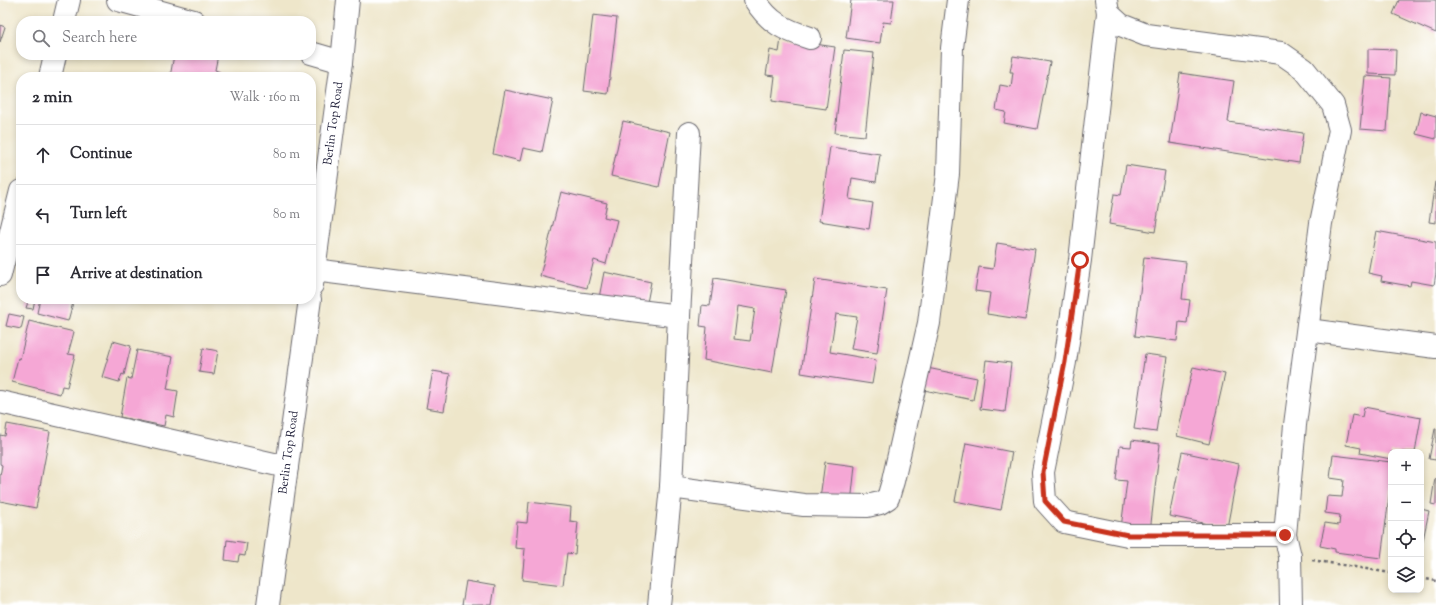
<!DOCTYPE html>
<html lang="en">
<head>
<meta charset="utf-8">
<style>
  :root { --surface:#fff; --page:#f7f7f7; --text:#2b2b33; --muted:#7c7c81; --line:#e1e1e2 }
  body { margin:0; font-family:"Sorts Mill Goudy",serif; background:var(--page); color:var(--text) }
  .controls { position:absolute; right:12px; bottom:12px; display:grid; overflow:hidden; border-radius:8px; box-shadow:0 2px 6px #0003 }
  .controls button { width:36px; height:36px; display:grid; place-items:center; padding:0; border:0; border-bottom:1px solid var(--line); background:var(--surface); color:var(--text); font:20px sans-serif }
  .stop { position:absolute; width:12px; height:12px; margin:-9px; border:3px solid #c8321e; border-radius:50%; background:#fff }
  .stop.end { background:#c8321e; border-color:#fff; box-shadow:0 1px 4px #0008 }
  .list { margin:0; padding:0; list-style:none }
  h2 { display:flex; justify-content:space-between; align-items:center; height:52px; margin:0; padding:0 16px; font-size:17px }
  h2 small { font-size:13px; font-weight:400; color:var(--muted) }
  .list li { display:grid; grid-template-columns:26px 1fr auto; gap:12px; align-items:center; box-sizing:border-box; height:60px; padding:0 16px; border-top:1px solid var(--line) }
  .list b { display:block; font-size:15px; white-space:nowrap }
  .list em { font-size:13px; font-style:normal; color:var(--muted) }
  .icon { flex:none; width:22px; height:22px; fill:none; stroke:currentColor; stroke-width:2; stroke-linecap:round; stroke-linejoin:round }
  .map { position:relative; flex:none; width:1436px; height:605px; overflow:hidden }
  .search { position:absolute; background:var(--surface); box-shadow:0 2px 6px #0003; left:16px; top:16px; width:300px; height:44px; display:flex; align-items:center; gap:10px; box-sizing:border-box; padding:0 14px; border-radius:16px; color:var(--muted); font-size:15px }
  .panel { position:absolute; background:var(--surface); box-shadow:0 2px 6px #0003; left:16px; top:72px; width:300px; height:232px; border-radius:16px }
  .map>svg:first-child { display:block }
</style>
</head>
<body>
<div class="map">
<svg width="1436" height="605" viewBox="0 0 1436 605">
  <rect width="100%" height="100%" fill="#fff"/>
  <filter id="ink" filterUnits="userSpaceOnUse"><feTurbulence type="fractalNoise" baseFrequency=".025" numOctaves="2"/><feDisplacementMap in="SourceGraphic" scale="8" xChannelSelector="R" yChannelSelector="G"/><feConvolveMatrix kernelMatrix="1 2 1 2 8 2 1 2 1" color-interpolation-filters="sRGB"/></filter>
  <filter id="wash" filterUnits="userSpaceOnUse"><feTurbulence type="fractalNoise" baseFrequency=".012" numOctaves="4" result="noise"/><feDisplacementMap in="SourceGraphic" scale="16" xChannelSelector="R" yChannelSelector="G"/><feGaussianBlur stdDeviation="0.9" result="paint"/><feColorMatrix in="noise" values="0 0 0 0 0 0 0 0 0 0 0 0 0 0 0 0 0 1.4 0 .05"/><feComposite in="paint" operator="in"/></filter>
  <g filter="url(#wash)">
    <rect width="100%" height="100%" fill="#eee6ca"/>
    <g id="blocks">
      <g fill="#f5a7d5" fill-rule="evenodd">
        <path d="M851,0H894L891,23L883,22L880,43L846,38Z"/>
        <path d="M1399,0H1436V33L1393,14Z"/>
        <path d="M593,15L617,18L608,94L584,91Z"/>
        <path d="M0,25L5,27L0,42Z"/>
        <path d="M781,39L835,47L826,109L772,101L775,76L766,75L770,50L779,52Z"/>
        <path d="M1368,49L1396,50L1395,75L1368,74Z"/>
        <path d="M844,50L874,53L865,136L835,133Z"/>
        <path d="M174,55H218L215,70L220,72L219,77H170Z"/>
        <path d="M1013,56L1050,62L1037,129L1004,123L1006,112L996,110L1000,85L1011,87L1013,72H1010Z"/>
        <path d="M1180,73L1234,81L1228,122L1303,133L1299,163L1170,143Z"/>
        <path d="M1365,76L1391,78L1387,131L1360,129Z"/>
        <path d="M505,90L553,100L542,152L523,148L520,161L493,154Z"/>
        <path d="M1421,112L1436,116V139L1416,134Z"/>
        <path d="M623,121L670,132L659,187L611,176Z"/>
        <path d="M830,147L880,154L876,182L852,178L849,199L873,203L869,229L819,221Z"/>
        <path d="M1126,165L1165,171L1155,232L1109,224L1114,194L1121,195Z"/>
        <path d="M1435,182H1436V223L1429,222Z"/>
        <path d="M561,192L607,203L604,217L617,220L606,264L594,260L587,288L540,276Z"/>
        <path d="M1376,231L1436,242V273L1434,285L1411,281L1410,286L1381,281L1382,276L1368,273Z"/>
        <path d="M997,243L1035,249L1025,320L987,314L990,293L975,291L979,267L993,269Z"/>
        <path d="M1144,257L1186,262L1182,299L1190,300L1187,323L1179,322L1177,341L1135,336Z"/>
        <path d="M604,272L651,282L646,308L599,298Z"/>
        <path d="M714,278L786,290L772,373L704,360L707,327L700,326L702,305L710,306ZM738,306L755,309L750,341L734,339Z"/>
        <path d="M815,279L887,290L877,353L851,349L857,317L836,314L830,352L876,360L872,384L801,373Z"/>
        <path d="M29,299H35L33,309L26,308Z"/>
        <path d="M40,299H74L68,321L37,313Z"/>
        <path d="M9,314L24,317L21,329L6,326Z"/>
        <path d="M29,321L74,332L68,354L75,355L67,387L62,386L60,394L12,382L18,358L20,359Z"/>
        <path d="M113,341L131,346L124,375L122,374L119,382L102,377Z"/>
        <path d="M203,348L218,351L214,374L199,372Z"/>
        <path d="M137,350L173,357L167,389L178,391L174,417L166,415L164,426L120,417L127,378L131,379Z"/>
        <path d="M1145,354L1167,357L1156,432L1134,429Z"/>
        <path d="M986,360L1011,363L1005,412L980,409Z"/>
        <path d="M1193,367L1225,374L1209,444L1177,436Z"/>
        <path d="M927,368L977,378L973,400L924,390Z"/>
        <path d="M433,371L450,374L444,411L426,408Z"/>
        <path d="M1364,407L1421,418L1415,452H1391V459L1360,453L1361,448L1346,445L1352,415L1362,417Z"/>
        <path d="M7,424L50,432L36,508L0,501V476L2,465L0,464V435L5,436Z"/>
        <path d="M1435,429H1436V460L1429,459Z"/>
        <path d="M1132,440L1160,444L1150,532L1121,528L1127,481L1116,480L1120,446L1131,447Z"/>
        <path d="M966,443L1012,452L1001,510L955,501Z"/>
        <path d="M1182,452L1239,464L1227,528L1169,516Z"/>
        <path d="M1333,455L1391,462V483L1381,558L1335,552V549L1320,546L1325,523L1339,525L1340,515L1325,513L1327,496L1342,497L1344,480L1330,478Z"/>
        <path d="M825,462L855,466L851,503L820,498Z"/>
        <path d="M1435,478H1436V505L1431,504Z"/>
        <path d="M529,502L571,507L570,521L578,522L575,554L567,553L563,585L522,580L525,549L515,548L517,522L527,523Z"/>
        <path d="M1421,509L1429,511L1422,545H1421Z"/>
        <path d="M227,540L247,543L245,556L239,555L238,562L225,560Z"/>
        <path d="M466,581L495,586L492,605H462Z"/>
      </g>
    </g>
  </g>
  <g filter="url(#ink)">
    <use href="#blocks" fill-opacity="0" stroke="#69676d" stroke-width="1"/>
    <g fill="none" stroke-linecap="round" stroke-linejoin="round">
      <g stroke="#69676d" stroke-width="24">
        <g id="minor">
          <path d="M118,0L194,21"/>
          <path d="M755,0C769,23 785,30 810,38"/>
          <path d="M1106,0L1108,13L1121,25L1146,35L1281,53L1304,69L1333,105L1340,130L1321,223L1295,425L1285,535L1290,556L1291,605"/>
          <path d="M1108,13L1080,260L1065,362L1043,472L1045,501L1064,522L1128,535H1285"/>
          <path d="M64,21L69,0"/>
          <path d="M311,53L342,62"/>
          <path d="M50,77L55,55"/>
          <path d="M314,270L679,316L671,487L659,605"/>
          <path d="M0,275L21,191"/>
          <path id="s1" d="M312,285L342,62L348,0"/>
          <path d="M679,316L689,133"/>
          <path d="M1308,330L1436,347"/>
          <path d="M0,402L287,467"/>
          <path d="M671,487L804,505L867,506L880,503L888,498L893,481L929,323L948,174L952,48L958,0"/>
          <path id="s2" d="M268,605L310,299"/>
        </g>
      </g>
      <g stroke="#69676d" stroke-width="2.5" stroke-dasharray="3 3" stroke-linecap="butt">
        <path d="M1312,560L1391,573"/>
        <path d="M1421,578L1436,581"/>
      </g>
      <use href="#minor" stroke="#fff" stroke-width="22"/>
    </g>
  </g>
  <g fill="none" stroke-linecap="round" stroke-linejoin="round" filter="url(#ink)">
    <path stroke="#c8321e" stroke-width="5" d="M1080,260L1065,362L1043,472L1045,501L1064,522L1128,535H1285"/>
  </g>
  <g text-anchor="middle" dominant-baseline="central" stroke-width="3" stroke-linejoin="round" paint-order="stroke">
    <g font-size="12" fill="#22223b" stroke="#fff">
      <text stroke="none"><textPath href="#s1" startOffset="163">Berlin Top Road</textPath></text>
      <text stroke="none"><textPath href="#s2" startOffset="154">Berlin Top Road</textPath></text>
    </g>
  </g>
</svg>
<div class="controls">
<button>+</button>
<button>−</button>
<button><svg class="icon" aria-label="locate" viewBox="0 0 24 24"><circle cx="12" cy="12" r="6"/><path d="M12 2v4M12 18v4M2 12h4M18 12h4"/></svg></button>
<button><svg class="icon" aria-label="layers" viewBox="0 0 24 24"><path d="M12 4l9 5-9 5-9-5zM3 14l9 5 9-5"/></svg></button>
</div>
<div class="stop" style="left:1080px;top:260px"></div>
<div class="stop end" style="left:1285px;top:535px"></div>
<div class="search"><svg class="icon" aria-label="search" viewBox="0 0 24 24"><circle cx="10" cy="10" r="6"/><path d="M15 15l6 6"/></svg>Search here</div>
<section class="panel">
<h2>2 min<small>Walk · 160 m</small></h2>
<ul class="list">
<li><svg class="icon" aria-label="ahead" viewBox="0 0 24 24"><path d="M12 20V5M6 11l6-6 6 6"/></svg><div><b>Continue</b></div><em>80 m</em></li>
<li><svg class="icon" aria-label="left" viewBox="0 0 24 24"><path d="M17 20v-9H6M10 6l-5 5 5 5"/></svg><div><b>Turn left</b></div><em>80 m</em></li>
<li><svg class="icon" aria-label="arrive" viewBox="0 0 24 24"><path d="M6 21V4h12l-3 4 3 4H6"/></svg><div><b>Arrive at destination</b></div></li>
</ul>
</section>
</div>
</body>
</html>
